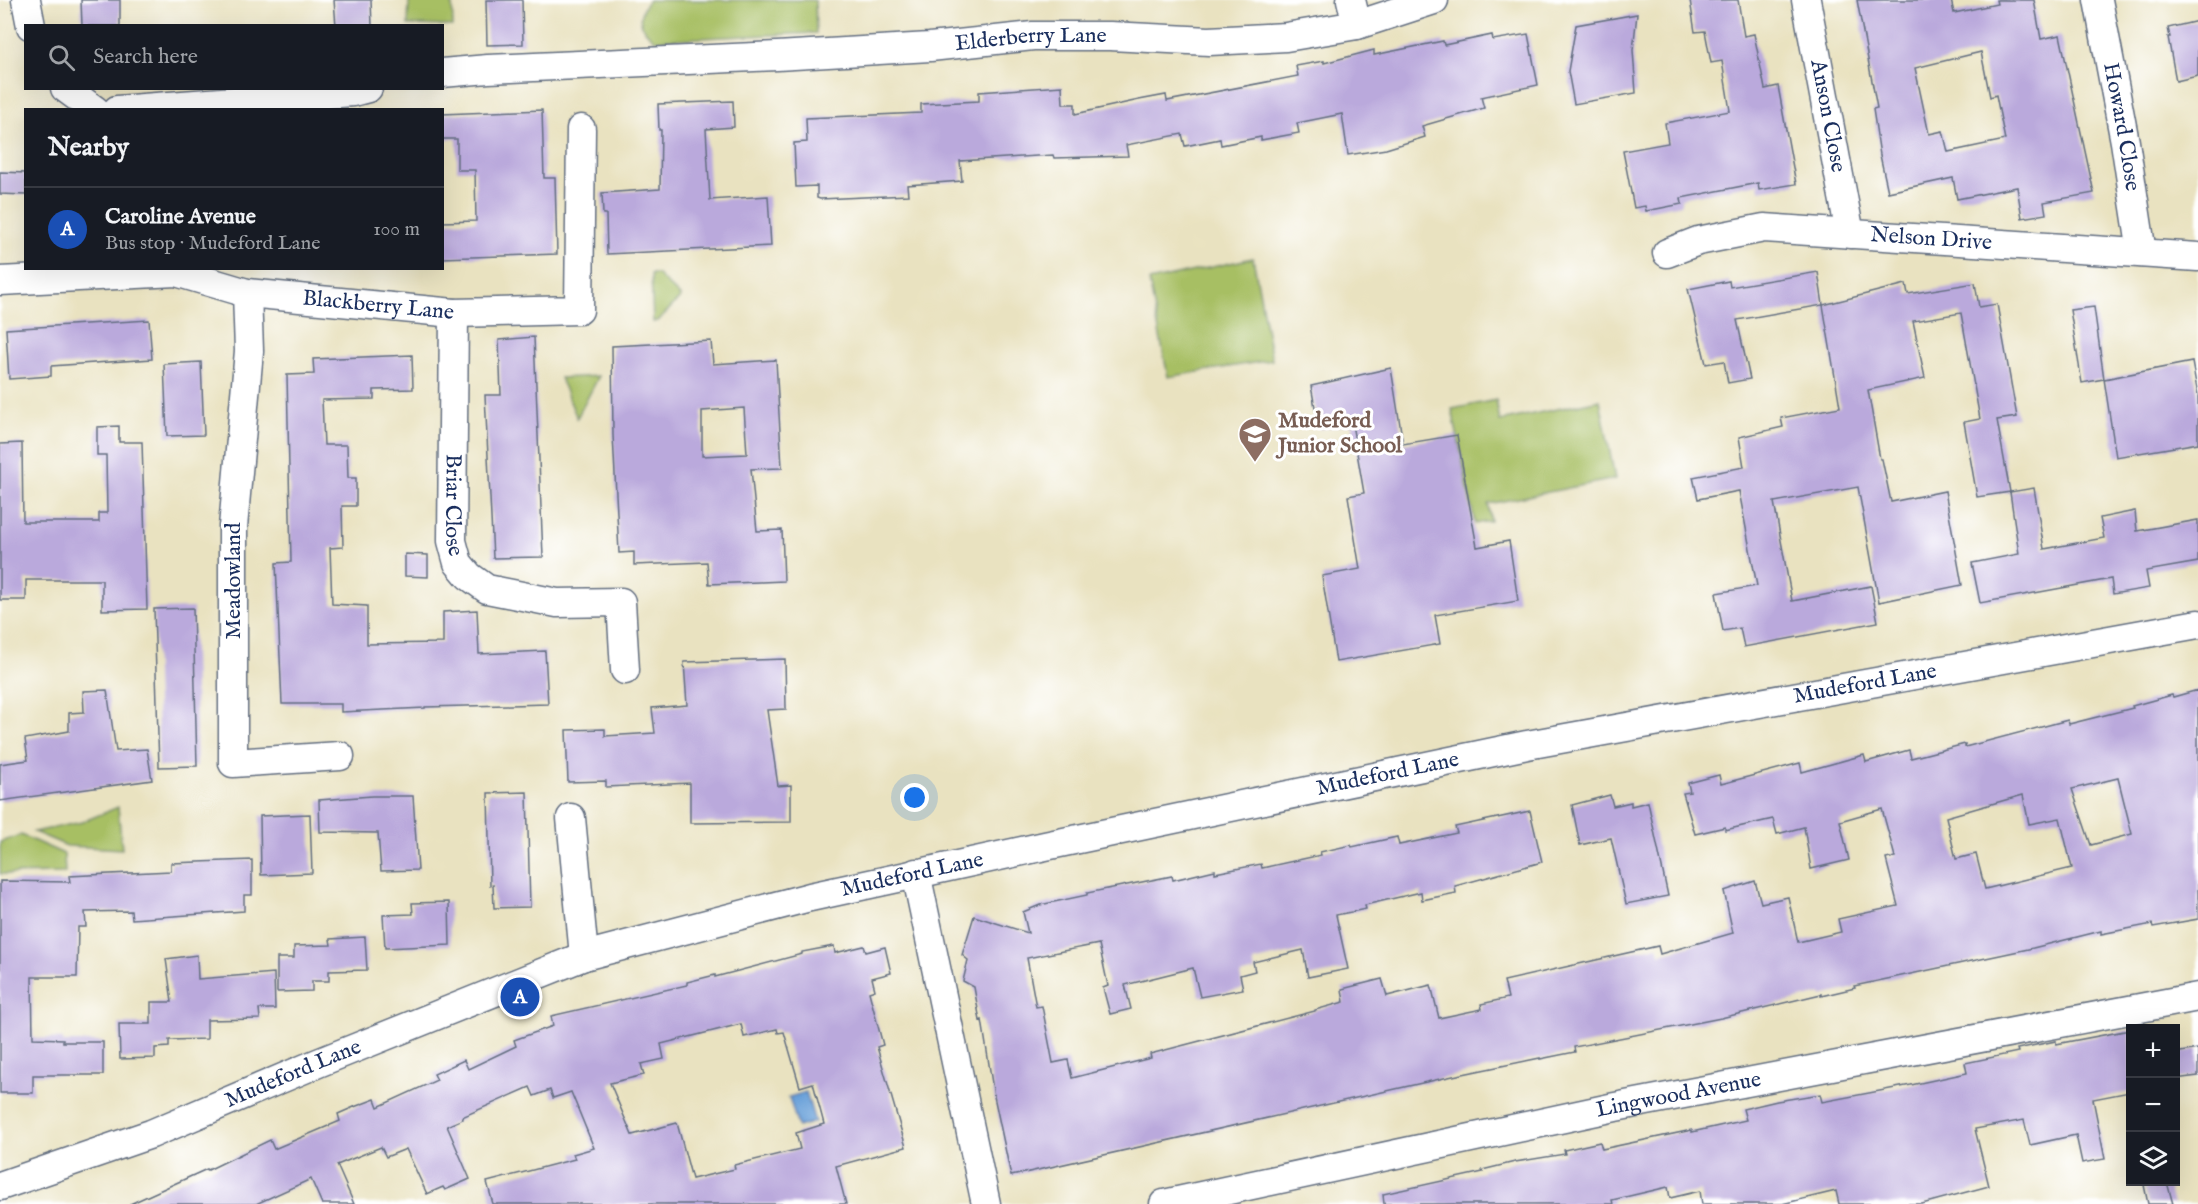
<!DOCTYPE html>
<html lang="en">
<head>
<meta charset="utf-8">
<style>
  :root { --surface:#171b24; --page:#242831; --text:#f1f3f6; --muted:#9ea1a6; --line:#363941; --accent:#d690ce }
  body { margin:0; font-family:"IM FELL English",serif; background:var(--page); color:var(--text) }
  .controls { position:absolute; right:18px; bottom:18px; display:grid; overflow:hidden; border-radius:0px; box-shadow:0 6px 24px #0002 }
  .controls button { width:54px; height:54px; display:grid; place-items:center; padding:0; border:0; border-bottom:2px solid var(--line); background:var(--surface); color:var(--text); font:30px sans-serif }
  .you { position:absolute; left:915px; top:798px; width:21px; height:21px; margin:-15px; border:4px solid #fff; border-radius:50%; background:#1a73e8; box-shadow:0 0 0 9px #1a73e833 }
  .badge { display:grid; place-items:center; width:39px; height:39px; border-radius:50%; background:var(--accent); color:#fff; font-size:20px; font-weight:700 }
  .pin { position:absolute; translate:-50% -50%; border:3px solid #fff; box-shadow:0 2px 6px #0006 }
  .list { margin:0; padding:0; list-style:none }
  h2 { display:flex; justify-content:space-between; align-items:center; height:78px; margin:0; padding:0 24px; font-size:26px }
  h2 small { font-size:20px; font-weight:400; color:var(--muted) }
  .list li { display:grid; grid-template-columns:39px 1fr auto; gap:18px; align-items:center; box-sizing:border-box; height:84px; padding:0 24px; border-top:2px solid var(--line) }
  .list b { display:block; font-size:22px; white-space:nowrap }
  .list p { margin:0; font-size:20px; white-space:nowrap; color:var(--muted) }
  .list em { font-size:20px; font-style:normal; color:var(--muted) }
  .icon { flex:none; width:33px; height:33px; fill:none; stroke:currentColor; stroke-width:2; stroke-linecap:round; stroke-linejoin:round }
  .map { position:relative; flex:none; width:2198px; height:1204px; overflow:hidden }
  .search { position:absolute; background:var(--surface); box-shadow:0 6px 24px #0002; left:24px; top:24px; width:420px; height:66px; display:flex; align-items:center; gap:15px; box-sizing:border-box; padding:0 21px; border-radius:0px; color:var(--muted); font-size:22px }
  .panel { position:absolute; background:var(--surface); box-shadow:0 6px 24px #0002; left:24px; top:108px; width:420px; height:162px; border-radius:0px }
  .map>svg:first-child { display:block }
</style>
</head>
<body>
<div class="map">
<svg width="2198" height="1204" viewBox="0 0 2198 1204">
  <rect width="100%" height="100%" fill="#fff"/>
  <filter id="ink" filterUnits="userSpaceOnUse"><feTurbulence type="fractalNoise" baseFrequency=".0167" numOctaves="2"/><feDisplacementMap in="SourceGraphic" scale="12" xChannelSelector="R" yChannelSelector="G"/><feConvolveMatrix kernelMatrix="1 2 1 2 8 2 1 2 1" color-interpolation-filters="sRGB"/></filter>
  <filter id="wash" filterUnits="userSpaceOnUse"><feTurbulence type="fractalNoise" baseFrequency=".008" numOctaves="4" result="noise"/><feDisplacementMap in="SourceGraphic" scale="24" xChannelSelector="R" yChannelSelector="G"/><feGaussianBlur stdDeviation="1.35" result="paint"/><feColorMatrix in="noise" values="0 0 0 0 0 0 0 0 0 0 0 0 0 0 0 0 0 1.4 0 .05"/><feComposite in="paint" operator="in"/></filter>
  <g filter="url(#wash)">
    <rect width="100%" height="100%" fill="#e9e2c0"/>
    <g fill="#a7bf64" stroke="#617761" stroke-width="1.5">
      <path d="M409,0H452L453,26L408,25Z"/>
      <path d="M649,0H815L816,33L655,40C639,28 635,16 649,0Z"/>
      <path d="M1253,258L1272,360L1168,377L1149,281Z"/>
      <path d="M651,274H657L681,297L658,321L653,322Z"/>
      <path d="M599,376L577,418L560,378Z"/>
      <path d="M1496,400L1500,421L1600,400L1615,479L1488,504L1491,521L1475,524L1452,409Z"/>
      <path d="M118,807L122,849L67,846L34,832L82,822Z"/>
      <path d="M21,835L64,854L65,873L0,874V842Z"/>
    </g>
    <path fill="#6ba1d9" stroke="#43689c" stroke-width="1.5" d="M806,1092L815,1122L798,1127L789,1097Z"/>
    <g id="blocks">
      <g fill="#baa9dc" fill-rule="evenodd">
        <path d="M81,0H120V26H82Z"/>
        <path d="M334,0H371L372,26H336Z"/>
        <path d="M486,0H522L523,44L487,45Z"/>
        <path d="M1690,0H1738L1744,36L1754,34L1765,89L1778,86L1796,184L1759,190L1758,183L1681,198L1682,204L1646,211L1645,206L1634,208L1623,151L1668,143L1665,123L1730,111L1722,61L1711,63L1705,31L1695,32Z"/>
        <path d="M1857,0H1951L1954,13L1997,4L1996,0H2034L2041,39L2060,35L2094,193L2044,202L2046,214L2022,218L2017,187L1957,199L1953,178L1888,192L1880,155L1873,109L1877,108ZM1981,52L1990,97L1996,95L2005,140L1948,152L1943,131L1929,134L1915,68Z"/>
        <path d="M1637,14L1633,50L1636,93L1574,104L1568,71L1576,25Z"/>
        <path d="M2198,21V76L2176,81L2168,37H2170L2168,28Z"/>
        <path d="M1528,34L1538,85L1481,97L1484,108L1422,126L1425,137L1386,149L1348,155L1342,114L1297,123L1299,133L1261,140V137L1221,145L1220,139L1185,146L1182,134L1126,145L1128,156L1054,158L1053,155L960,161L962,181L907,185L908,195L820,199L817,198V186L796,187L794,143L807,142L806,118L921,113V104L979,101V92L1062,86L1063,104H1075V114L1139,100L1166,95L1167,101L1298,76L1296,66L1324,61V63L1374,50V55L1443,41L1444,45L1492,35L1493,40Z"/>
        <path d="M733,101L734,127L706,129L710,200L768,196L771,246L607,254L606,214H603L602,193L660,189L661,130H659L658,104Z"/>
        <path d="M542,110L544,178H555L557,254L442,258V222L476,221L475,170H457V139H442V114Z"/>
        <path d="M0,172L26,173V195L0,194Z"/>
        <path d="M1818,272L1823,305L1737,320L1750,379L1728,383L1724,361L1706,364L1688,289L1729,281L1730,287Z"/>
        <path d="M1975,283L1979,307L1997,304L2017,417L1997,420L2010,492L1977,497L1964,422L1980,419L1961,313L1913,321L1925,378L1868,390L1880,459H1882L1891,502L1945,491L1962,585L1879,602L1858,487L1774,502L1792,601L1871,586L1878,622L1744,647L1740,628L1723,631L1716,593L1757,586L1739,491L1698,499L1693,477L1744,467L1739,437L1783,427L1781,418L1840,407L1823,305L1906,284L1908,294Z"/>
        <path d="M2094,307L2104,379L2192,362L2198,395V443L2116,457L2104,379L2082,383L2070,310Z"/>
        <path d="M149,320L152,359L51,366V376L9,379L6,329Z"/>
        <path d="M534,337L543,557L493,558L485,395H501L499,340Z"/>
        <path d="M711,341L713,364L776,360L782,468L751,469L757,531L782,530L784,581L709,584L707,562L634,565V552L619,553L613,435L612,346ZM744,408L747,454L702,456V411Z"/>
        <path d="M412,355L413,389L374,390V399L322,400L324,445H347L348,478H356V506H342L343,547L330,548L332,604L367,606V644L443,643V612L477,610L479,654L545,651L548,704L425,707V708L341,712V704H282L276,563L291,562L287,375L314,374L313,359Z"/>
        <path d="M201,362L204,435L167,436L164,364Z"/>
        <path d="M1391,368L1403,444L1457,435L1477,547L1509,541L1518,601L1435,615L1440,644L1336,662L1322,576L1360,569L1348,496L1364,493L1352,424L1319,429L1311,386Z"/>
        <path d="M119,426V442H142L147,609L102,610V580H26V600H0V444L22,443L23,522H99V513H107L106,455H97V427Z"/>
        <path d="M2034,488L2044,549L2104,538L2100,518L2135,511L2137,531L2198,520V562L2146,571L2149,588L2113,594L2111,579L1980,603L1972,563L2019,554L2010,492Z"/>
        <path d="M405,554L428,555V577L405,576Z"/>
        <path d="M193,608L197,766L159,767L154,609Z"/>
        <path d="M785,659L786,709L767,710L778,786L791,785V822L690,823V783L606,787V781L568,782L566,730L605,729V736L655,733L652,708L687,705L684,662Z"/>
        <path d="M107,690L116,751L147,749L152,780L0,801V764L28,760L25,739L69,731V713L84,712L83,691Z"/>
        <path d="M2198,690V919L2153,927L2152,924L2101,934V931L2033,948L1854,986L1855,988L1821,996V994L1721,1018L1574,1047L1575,1052L1540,1059V1058L1453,1076L1011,1176L994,1096L982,1020L980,1021L974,987L963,981L968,960L962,955L974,916L1028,933L1023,912L1040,905L1087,895V893L1172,876L1173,880L1215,870V873L1261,864L1262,868L1321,855L1320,852L1351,845L1352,847L1397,837L1399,845L1457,833L1455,827L1530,811L1542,862L1455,886L1456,893L1422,900L1421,892L1365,905L1366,909L1336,915L1348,969L1308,977L1303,950L1253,962L1255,971L1240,975L1243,989L1200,997L1193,968L1125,985L1131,1009L1110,1014L1103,988L1108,986L1099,944L1027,958L1036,1007L1042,1006L1053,1063L1068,1060L1072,1078L1151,1058L1150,1054L1315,1011V1010L1344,1002L1342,989L1382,979L1387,996L1431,985L1439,1018L1482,1009L1481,1004L1508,998L1504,981L1658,946L1660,954L1733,933L1724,891L1755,881L1761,903L1788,897L1798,942L1841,932L1838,919L1898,906L1886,859L1895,857L1882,809L1840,821L1849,860L1811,869L1804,827L1777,834L1773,819L1725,830V827L1695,834L1683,793L1690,792L1688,783L1719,775L1721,784L1800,763L1802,772L1864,755L1866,762L1909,750L1911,758L1965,744V747L2068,720L2069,724L2133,708L2132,706L2172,695L2173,697ZM2118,778L2132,834L2091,845L2072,789ZM2023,795L2029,824L2060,818L2072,868L1985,889L1976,854L1956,859L1946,817Z"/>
        <path d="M527,792L530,907L494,908L493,885L490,886L488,793Z"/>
        <path d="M1610,795L1613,806L1631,802V806L1648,802L1668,896L1626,904L1611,838L1580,845L1572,805Z"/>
        <path d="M372,796H413L418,870L381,871L378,833L320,832L319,800Z"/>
        <path d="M310,814L312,873L261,875L260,816Z"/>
        <path d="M252,860V895H244V911L132,919L131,911L85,912L86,927H78L77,977H32L33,1038L63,1039V1042H103V1075H33V1093H0V881L70,882L69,876L171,871V863Z"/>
        <path d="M449,902L450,945L385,948L383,915L413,914L412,903Z"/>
        <path d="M365,937L367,970L329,971V981H312V991L277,992V958H294V946L331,945L330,939Z"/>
        <path d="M834,946L835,953L864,946L866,952L885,947L891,973L872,978L875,990L869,992L883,1045L877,1047L906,1147L836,1166L846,1204H493L487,1182L575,1159L573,1154L594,1148L571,1092L553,1098L550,1090L534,1096L530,1087L462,1117L463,1119L447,1126L470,1179L445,1190L443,1187L427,1194L406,1149L386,1157L381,1147L337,1165L354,1204H322L311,1179L256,1204H130L207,1169L208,1170L270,1140L274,1149L340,1121L338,1114L354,1107L375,1099L378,1107L437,1080L434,1074L464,1060L468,1069L516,1046L514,1040L553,1026L551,1016L687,985V982L715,975V977L802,954V952ZM741,1024L744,1037L777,1029L778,1033L784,1032L800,1087L813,1083L824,1124L796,1133L800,1149L734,1165L735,1169L692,1179L677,1123L632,1135L610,1083L644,1075L641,1064L664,1059L661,1044Z"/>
        <path d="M197,955L198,979L274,973L275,1009H259L260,1019L207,1020V1039L169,1040V1047L155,1048V1058L120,1059L119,1024H151V1002H172L166,959Z"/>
        <path d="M2130,1030V1092L2093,1099L2105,1159L2082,1163L2076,1135L2030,1145L2024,1120L1975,1129L1989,1186L1922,1204H1839L1836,1191L1782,1204H1702L1700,1191L1670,1198L1668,1187L1612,1200L1613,1204H1384L1383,1194L1483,1172L1482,1170L1515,1162L1565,1154L1564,1150L1600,1142L1602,1149L1692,1130V1132L1746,1120L1743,1109L1777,1101L1820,1094L1822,1102L1911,1085L1967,1073L1965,1063L2018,1052L2017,1049L2056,1041V1044Z"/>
        <path d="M2198,1049V1076L2175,1079V1053Z"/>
        <path d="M2158,1182H2167L2173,1204H2148L2144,1185Z"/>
      </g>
    </g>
  </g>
  <g filter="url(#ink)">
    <use href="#blocks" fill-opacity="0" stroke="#636e80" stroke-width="1.5"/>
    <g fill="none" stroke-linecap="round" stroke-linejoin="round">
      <g stroke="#636e80" stroke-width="31">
        <g id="minor">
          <path d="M26,0L31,26"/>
          <path d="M1351,0L1357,25"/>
          <path id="s1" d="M1806,0L1850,234"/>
          <path id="s2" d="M2098,0L2125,142L2142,253"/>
          <path id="s3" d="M442,73L488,69L777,56L930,47L1033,36H1110L1209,41L1286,37L1357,25L1434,0"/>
          <path d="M65,88L95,110"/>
          <path d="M117,110L353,92L368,88"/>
          <path id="s4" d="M1667,253L1698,241L1764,228L2198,257"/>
          <path id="s5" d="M0,281L176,272L247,293L454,313L579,310L581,129"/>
          <path d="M247,293L249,351L233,527V763L340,756"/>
          <path id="s6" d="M454,313L452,541L458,563L469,576L487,589L557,603L621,602L625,670"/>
          <path d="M571,818L584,956"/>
          <path d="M916,873L986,1204"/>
          <path id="s7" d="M0,1186L151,1134L318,1063L584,956L810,897L1045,846L1527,745L2198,624"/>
          <path id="s8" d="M1164,1204L1615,1107L2198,997"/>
        </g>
      </g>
      <use href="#minor" stroke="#fff" stroke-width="28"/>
    </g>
  </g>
  <defs>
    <g id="school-pin" transform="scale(1.725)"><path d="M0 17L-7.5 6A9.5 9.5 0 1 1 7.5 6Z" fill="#8d6e63" stroke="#fff"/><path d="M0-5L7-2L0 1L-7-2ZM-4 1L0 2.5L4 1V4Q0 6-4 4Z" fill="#fff"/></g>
  </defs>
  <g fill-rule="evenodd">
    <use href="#school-pin" x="1255" y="434"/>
  </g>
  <g text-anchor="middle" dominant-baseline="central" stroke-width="6" stroke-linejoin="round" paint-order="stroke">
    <g font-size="22" fill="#1b2f5e" stroke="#fff">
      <text stroke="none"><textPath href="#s3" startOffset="590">Elderberry Lane</textPath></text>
      <text stroke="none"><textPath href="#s1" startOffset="118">Anson Close</textPath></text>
      <text stroke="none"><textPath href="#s2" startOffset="129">Howard Close</textPath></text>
      <text stroke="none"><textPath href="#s4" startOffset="268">Nelson Drive</textPath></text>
      <text stroke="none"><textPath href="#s5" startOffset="382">Blackberry Lane</textPath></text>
      <text stroke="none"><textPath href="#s6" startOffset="192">Briar Close</textPath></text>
      <text transform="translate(234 581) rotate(-90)">Meadowland</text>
      <text stroke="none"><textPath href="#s7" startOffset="1938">Mudeford Lane</textPath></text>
      <text stroke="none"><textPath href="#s7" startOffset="1452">Mudeford Lane</textPath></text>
      <text stroke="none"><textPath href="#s7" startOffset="966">Mudeford Lane</textPath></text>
      <text stroke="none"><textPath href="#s7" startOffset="314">Mudeford Lane</textPath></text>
      <text stroke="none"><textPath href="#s8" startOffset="526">Lingwood Avenue</textPath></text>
    </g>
    <g font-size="22" font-weight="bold" fill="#785e54" stroke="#fff" text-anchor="start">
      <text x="1278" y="421">Mudeford<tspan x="1278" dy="25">Junior School</tspan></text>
    </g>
  </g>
</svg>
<div class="controls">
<button>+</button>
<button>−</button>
<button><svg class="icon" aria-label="layers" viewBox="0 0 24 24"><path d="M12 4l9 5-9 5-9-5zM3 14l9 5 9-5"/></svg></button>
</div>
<div class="you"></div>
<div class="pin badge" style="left:520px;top:997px;background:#1a4fb4">A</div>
<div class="search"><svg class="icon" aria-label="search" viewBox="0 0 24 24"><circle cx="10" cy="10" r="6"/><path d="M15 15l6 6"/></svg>Search here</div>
<section class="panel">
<h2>Nearby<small></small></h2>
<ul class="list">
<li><span class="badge" style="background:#1a4fb4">A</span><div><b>Caroline Avenue</b><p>Bus stop · Mudeford Lane</p></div><em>100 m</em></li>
</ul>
</section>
</div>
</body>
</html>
